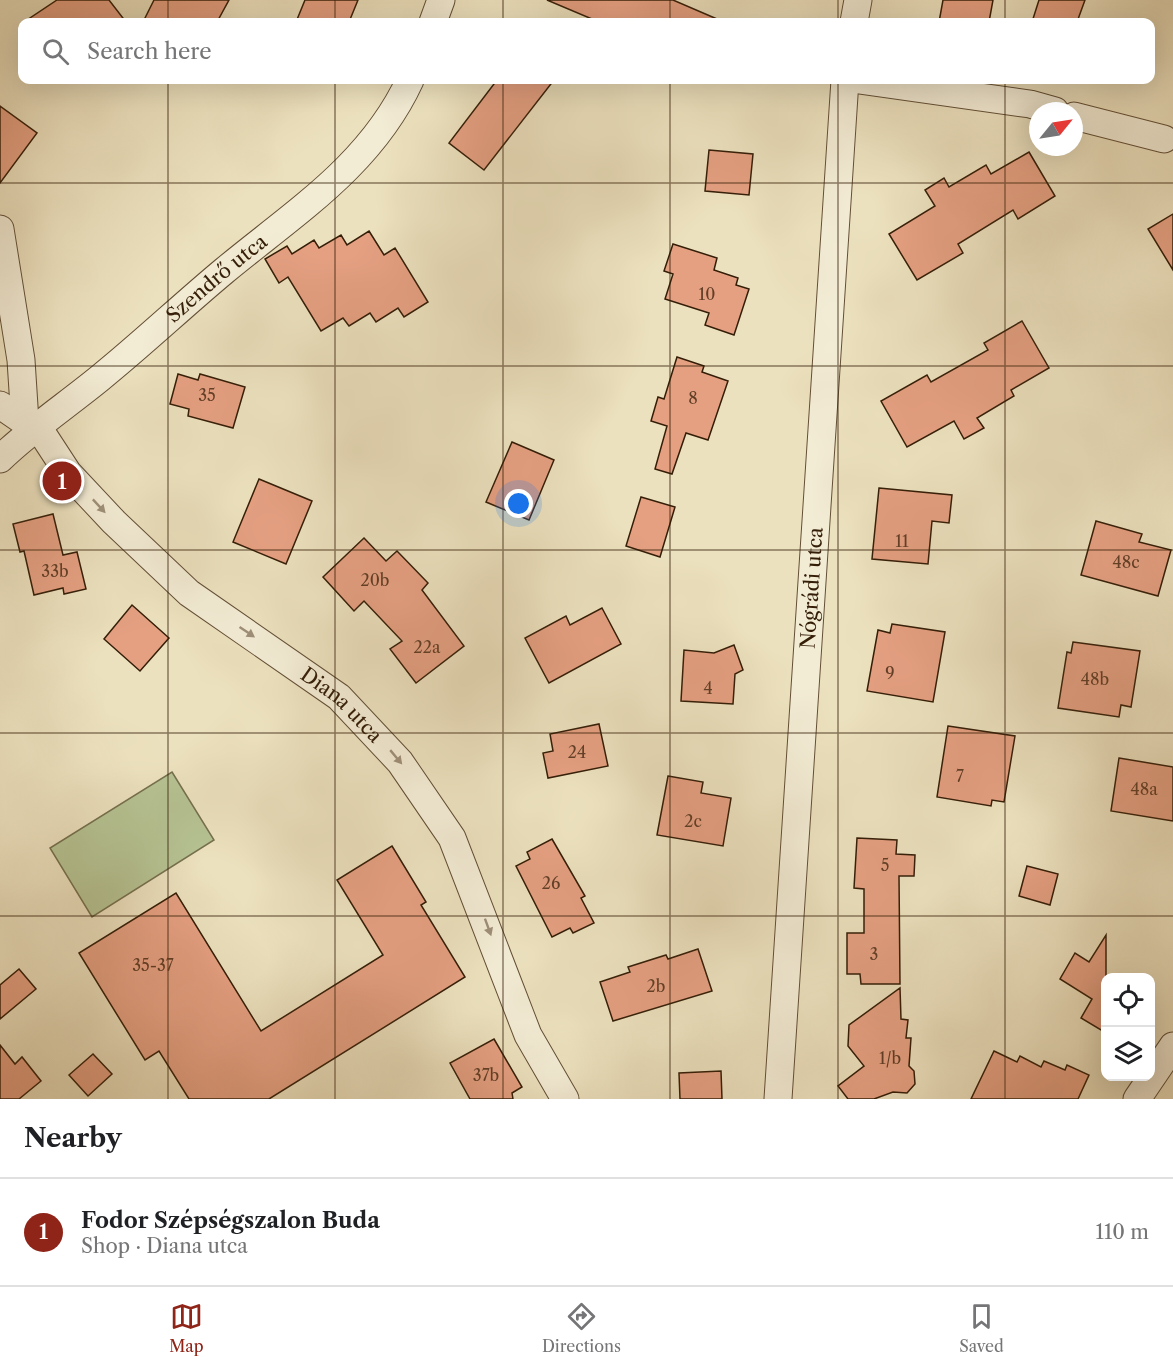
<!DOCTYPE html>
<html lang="en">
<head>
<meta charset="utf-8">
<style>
  :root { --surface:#fff; --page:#f6f6f6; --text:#202124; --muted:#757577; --line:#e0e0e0; --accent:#8f2418 }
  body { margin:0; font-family:"Libre Caslon Text",serif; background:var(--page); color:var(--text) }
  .controls { position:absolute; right:18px; bottom:18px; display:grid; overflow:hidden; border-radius:12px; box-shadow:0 6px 24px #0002 }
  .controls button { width:54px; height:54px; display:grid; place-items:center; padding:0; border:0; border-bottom:2px solid var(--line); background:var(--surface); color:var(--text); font:30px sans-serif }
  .compass { position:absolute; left:1029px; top:102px; width:54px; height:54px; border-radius:50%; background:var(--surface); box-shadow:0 6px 24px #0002; rotate:60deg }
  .you { position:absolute; left:519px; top:504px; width:21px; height:21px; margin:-15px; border:4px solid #fff; border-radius:50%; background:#1a73e8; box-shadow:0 0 0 9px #1a73e833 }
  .badge { display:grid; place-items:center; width:39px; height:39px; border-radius:50%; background:var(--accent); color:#fff; font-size:20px; font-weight:700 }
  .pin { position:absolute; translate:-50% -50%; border:3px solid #fff; box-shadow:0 2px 6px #0006 }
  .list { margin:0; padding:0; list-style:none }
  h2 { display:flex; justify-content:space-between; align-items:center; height:78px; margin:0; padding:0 24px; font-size:26px }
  h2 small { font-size:20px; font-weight:400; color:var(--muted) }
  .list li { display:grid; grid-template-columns:39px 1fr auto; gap:18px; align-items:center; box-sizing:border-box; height:108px; padding:0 24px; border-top:2px solid var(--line) }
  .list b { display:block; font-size:22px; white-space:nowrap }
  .list p { margin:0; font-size:20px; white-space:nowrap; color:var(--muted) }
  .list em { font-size:20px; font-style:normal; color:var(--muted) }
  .icon { flex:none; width:33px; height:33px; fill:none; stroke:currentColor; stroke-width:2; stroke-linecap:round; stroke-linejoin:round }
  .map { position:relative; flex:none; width:1173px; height:1099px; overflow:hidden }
  .search { position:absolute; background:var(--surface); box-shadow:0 6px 24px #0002; left:18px; right:18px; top:18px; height:66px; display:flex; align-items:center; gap:15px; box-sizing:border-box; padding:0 21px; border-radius:12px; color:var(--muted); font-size:22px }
  .sheet { height:186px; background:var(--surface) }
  nav { display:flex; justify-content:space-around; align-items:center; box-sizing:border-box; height:84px; border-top:2px solid var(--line); background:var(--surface); font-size:16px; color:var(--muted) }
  nav a { display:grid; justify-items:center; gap:3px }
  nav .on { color:var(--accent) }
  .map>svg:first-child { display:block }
</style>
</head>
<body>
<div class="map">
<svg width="1173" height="1099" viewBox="0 0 1173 1099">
  <rect width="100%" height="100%" fill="#ece1be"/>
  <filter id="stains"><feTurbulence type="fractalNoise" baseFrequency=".00333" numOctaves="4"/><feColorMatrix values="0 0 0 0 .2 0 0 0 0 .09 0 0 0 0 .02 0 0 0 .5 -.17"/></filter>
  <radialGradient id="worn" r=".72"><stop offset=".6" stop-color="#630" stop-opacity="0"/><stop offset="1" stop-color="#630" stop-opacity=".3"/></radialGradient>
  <path fill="#b6c393" stroke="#76704e" stroke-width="1.5" d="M172,772L214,840L92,917L50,848Z"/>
  <g fill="#e5a082" stroke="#351e08" stroke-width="1.5">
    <path d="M57,0H109L126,22H24Z"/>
    <path d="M154,0H229L217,22H143Z"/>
    <path d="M305,0H358L349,22H296Z"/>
    <path d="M547,0H673L724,22H599Z"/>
    <path d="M943,0H993L989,22H939Z"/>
    <path d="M1039,0H1085L1077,22H1032Z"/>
    <path d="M497,80H554L484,170L449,143Z"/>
    <path d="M0,106L37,133L0,183Z"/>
    <path d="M709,150L753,154L749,195L705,191Z"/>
    <path d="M1029,152L1055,196L1018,219L1013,210L958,244L963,253L917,280L889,234L935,206L925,190L944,178L949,187L986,165L991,174Z"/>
    <path d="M1173,214V270L1148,229Z"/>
    <path d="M369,231L384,255L395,248L428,302L404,317L398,308L376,322L370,313L349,326L343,318L321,331L288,277L279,283L265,259L287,246L292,254L314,240L319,248L341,235L347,245Z"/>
    <path d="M673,244L717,258L714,270L738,278L736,285L749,289L734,335L705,325L709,313L665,299L673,274L664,271Z"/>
    <path d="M1022,321L1049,368L1011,390L1014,396L977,418L984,428L964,439L954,421L907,447L881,401L927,375L931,382L988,350L984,343Z"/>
    <path d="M677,357L704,366L702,372L728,381L708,440L686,433L672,474L655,469L667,426L651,421L658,397L664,399Z"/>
    <path d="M178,374L198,380L200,374L245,387L233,428L188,416L189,409L170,404Z"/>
    <path d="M512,442L554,460L529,520L486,502Z"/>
    <path d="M259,479L312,501L286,564L233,542Z"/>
    <path d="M879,488L952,495L949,523L932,521L928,564L872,559Z"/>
    <path d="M641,497L675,507L660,557L626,546Z"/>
    <path d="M53,514L63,555L77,552L86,589L64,594L63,588L34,595L24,551L20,552L13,524Z"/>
    <path d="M1096,521L1142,534L1139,542L1171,550L1158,596L1081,575Z"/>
    <path d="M364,538L386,561L397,551L428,583L422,590L464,646L416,683L390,649L402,641L364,601L354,611L323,577Z"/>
    <path d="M132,605L169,638L140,671L104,639Z"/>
    <path d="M602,608L621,644L549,683L525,638L566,616L570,625Z"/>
    <path d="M892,624L945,632L933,702L867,691L878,630L890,633Z"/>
    <path d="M1073,642L1140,651L1131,707L1121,705L1119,717L1058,708L1067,652L1071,653Z"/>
    <path d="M734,645L743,670L735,674L733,704L681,701L684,650L714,653Z"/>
    <path d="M599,724L608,766L548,778L543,753L553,751L550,734Z"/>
    <path d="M948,726L1015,736L1004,802L992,800L991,806L937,797Z"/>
    <path d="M1119,758L1173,767V821L1111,811Z"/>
    <path d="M668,776L703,782L701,793L731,798L723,846L657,835Z"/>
    <path d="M857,838L897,840L896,854L915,855L914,876H899L900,984H861L860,974H847V933H864V889L854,888Z"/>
    <path d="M552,839L585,896L581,898L594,923L573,933L570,928L552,937L516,866L530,859L527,852Z"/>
    <path d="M392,846L426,902L421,905L465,977L269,1099H189L159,1051L145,1060L79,953L176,893L261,1031L383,955L337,880Z"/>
    <path d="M1027,866L1058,874L1050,905L1019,896Z"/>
    <path d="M1106,935V1033L1081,1018L1092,999L1060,979L1075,953L1089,962Z"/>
    <path d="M698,949L712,991L613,1021L600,982L630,972L628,967L666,955L668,959Z"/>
    <path d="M19,969L36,989L0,1019V985Z"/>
    <path d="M900,988L901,1019L908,1020L906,1038H911L909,1066L914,1071L915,1084L907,1093L893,1092L874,1099H848L838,1086L864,1066L848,1046L849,1025Z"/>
    <path d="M494,1039L522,1087L512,1093L513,1099H470L450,1063Z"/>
    <path d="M0,1045L15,1064L22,1057L41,1081L19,1099H0Z"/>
    <path d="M994,1051L1017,1062L1020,1056L1041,1067L1044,1061L1065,1070L1067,1065L1089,1075L1078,1099H971Z"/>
    <path d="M93,1054L112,1074L88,1096L69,1075Z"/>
    <path d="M721,1071L722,1099H680L679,1073Z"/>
  </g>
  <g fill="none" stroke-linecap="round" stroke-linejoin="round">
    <g stroke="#634f36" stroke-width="29">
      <g id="minor">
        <path d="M433,22L441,0"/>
        <path d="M854,22L858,0"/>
        <path d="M859,80L1030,104L1055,111"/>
        <path d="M1074,116L1164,139"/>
        <path d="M0,229L21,360L25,422"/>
        <path id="s1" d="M0,405L25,422L38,427L68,473L114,522L189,593L339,697L400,762L452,838L528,1035L565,1099"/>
        <path id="s2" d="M0,459C31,429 67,405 100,378C142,344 182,306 224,271C294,213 371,165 410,80"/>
        <path id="s3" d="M778,1099L845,80"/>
        <path d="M1137,1099L1173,1046"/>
      </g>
    </g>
    <use href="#minor" stroke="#f3ecd5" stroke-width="27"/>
  </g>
  <defs><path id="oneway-solid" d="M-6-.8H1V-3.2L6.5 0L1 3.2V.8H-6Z" transform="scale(1.5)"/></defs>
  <g fill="#9e8f79">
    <use href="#oneway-solid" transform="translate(99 506) rotate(47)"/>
    <use href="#oneway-solid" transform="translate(247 632) rotate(34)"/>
    <use href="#oneway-solid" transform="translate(396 757) rotate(50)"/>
    <use href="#oneway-solid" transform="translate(488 927) rotate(70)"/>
  </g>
  <path fill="none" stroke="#351e08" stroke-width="1.5" stroke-opacity="0.55" d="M168,0V22M335,0V22M503,0V22M670,0V22M838,0V22M1005,0V22M168,80V1099M335,80V1099M503,80V1099M670,80V1099M838,80V1099M1005,80V1099M0,183H1173M0,366H1173M0,550H1173M0,733H1173M0,916H1173"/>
  <g text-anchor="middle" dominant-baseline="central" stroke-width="4.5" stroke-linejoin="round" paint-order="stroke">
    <g font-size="16" fill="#613e26">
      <text x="707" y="294">10</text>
      <text x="207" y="395">35</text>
      <text x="693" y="398">8</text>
      <text x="902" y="541">11</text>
      <text x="1126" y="562">48c</text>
      <text x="55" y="571">33b</text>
      <text x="375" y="580">20b</text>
      <text x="427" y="647">22a</text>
      <text x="890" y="673">9</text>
      <text x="1095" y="679">48b</text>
      <text x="708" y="688">4</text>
      <text x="577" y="752">24</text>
      <text x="960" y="776">7</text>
      <text x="1144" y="789">48a</text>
      <text x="693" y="821">2c</text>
      <text x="885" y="865">5</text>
      <text x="551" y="883">26</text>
      <text x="874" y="954">3</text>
      <text x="153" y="965">35-37</text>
      <text x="656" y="986">2b</text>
      <text x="890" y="1058">1/b</text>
      <text x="486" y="1075">37b</text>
    </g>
    <g font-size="20" fill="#351e08" stroke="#f3ecd5">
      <text stroke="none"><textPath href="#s2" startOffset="282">Szendrő utca</textPath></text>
      <text stroke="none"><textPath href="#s3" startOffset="512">Nógrádi utca</textPath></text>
      <text stroke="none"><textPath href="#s1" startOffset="459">Diana utca</textPath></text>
    </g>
  </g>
  <rect width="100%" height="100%" filter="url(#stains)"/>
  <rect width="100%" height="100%" fill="url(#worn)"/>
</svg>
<div class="controls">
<button><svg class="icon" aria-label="locate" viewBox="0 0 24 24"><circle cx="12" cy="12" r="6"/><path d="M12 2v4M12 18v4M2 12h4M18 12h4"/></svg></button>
<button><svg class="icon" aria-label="layers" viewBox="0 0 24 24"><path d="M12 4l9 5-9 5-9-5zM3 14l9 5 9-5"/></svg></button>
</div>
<svg class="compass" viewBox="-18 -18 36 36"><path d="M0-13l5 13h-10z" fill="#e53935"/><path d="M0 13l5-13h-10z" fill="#757577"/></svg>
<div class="you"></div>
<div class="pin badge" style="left:62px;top:481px">1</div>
<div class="search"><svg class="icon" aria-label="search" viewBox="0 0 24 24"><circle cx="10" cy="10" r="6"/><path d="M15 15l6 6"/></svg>Search here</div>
</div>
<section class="sheet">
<h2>Nearby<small></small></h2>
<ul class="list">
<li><span class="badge">1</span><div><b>Fodor Szépségszalon Buda</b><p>Shop · Diana utca</p></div><em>110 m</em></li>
</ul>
</section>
<nav>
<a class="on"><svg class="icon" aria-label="map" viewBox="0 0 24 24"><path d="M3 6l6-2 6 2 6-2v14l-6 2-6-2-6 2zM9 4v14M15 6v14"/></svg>Map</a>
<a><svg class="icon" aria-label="directions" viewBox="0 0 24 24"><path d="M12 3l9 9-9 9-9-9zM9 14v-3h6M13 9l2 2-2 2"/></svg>Directions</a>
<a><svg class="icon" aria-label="saved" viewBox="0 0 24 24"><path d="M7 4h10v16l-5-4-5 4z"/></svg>Saved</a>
</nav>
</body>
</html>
